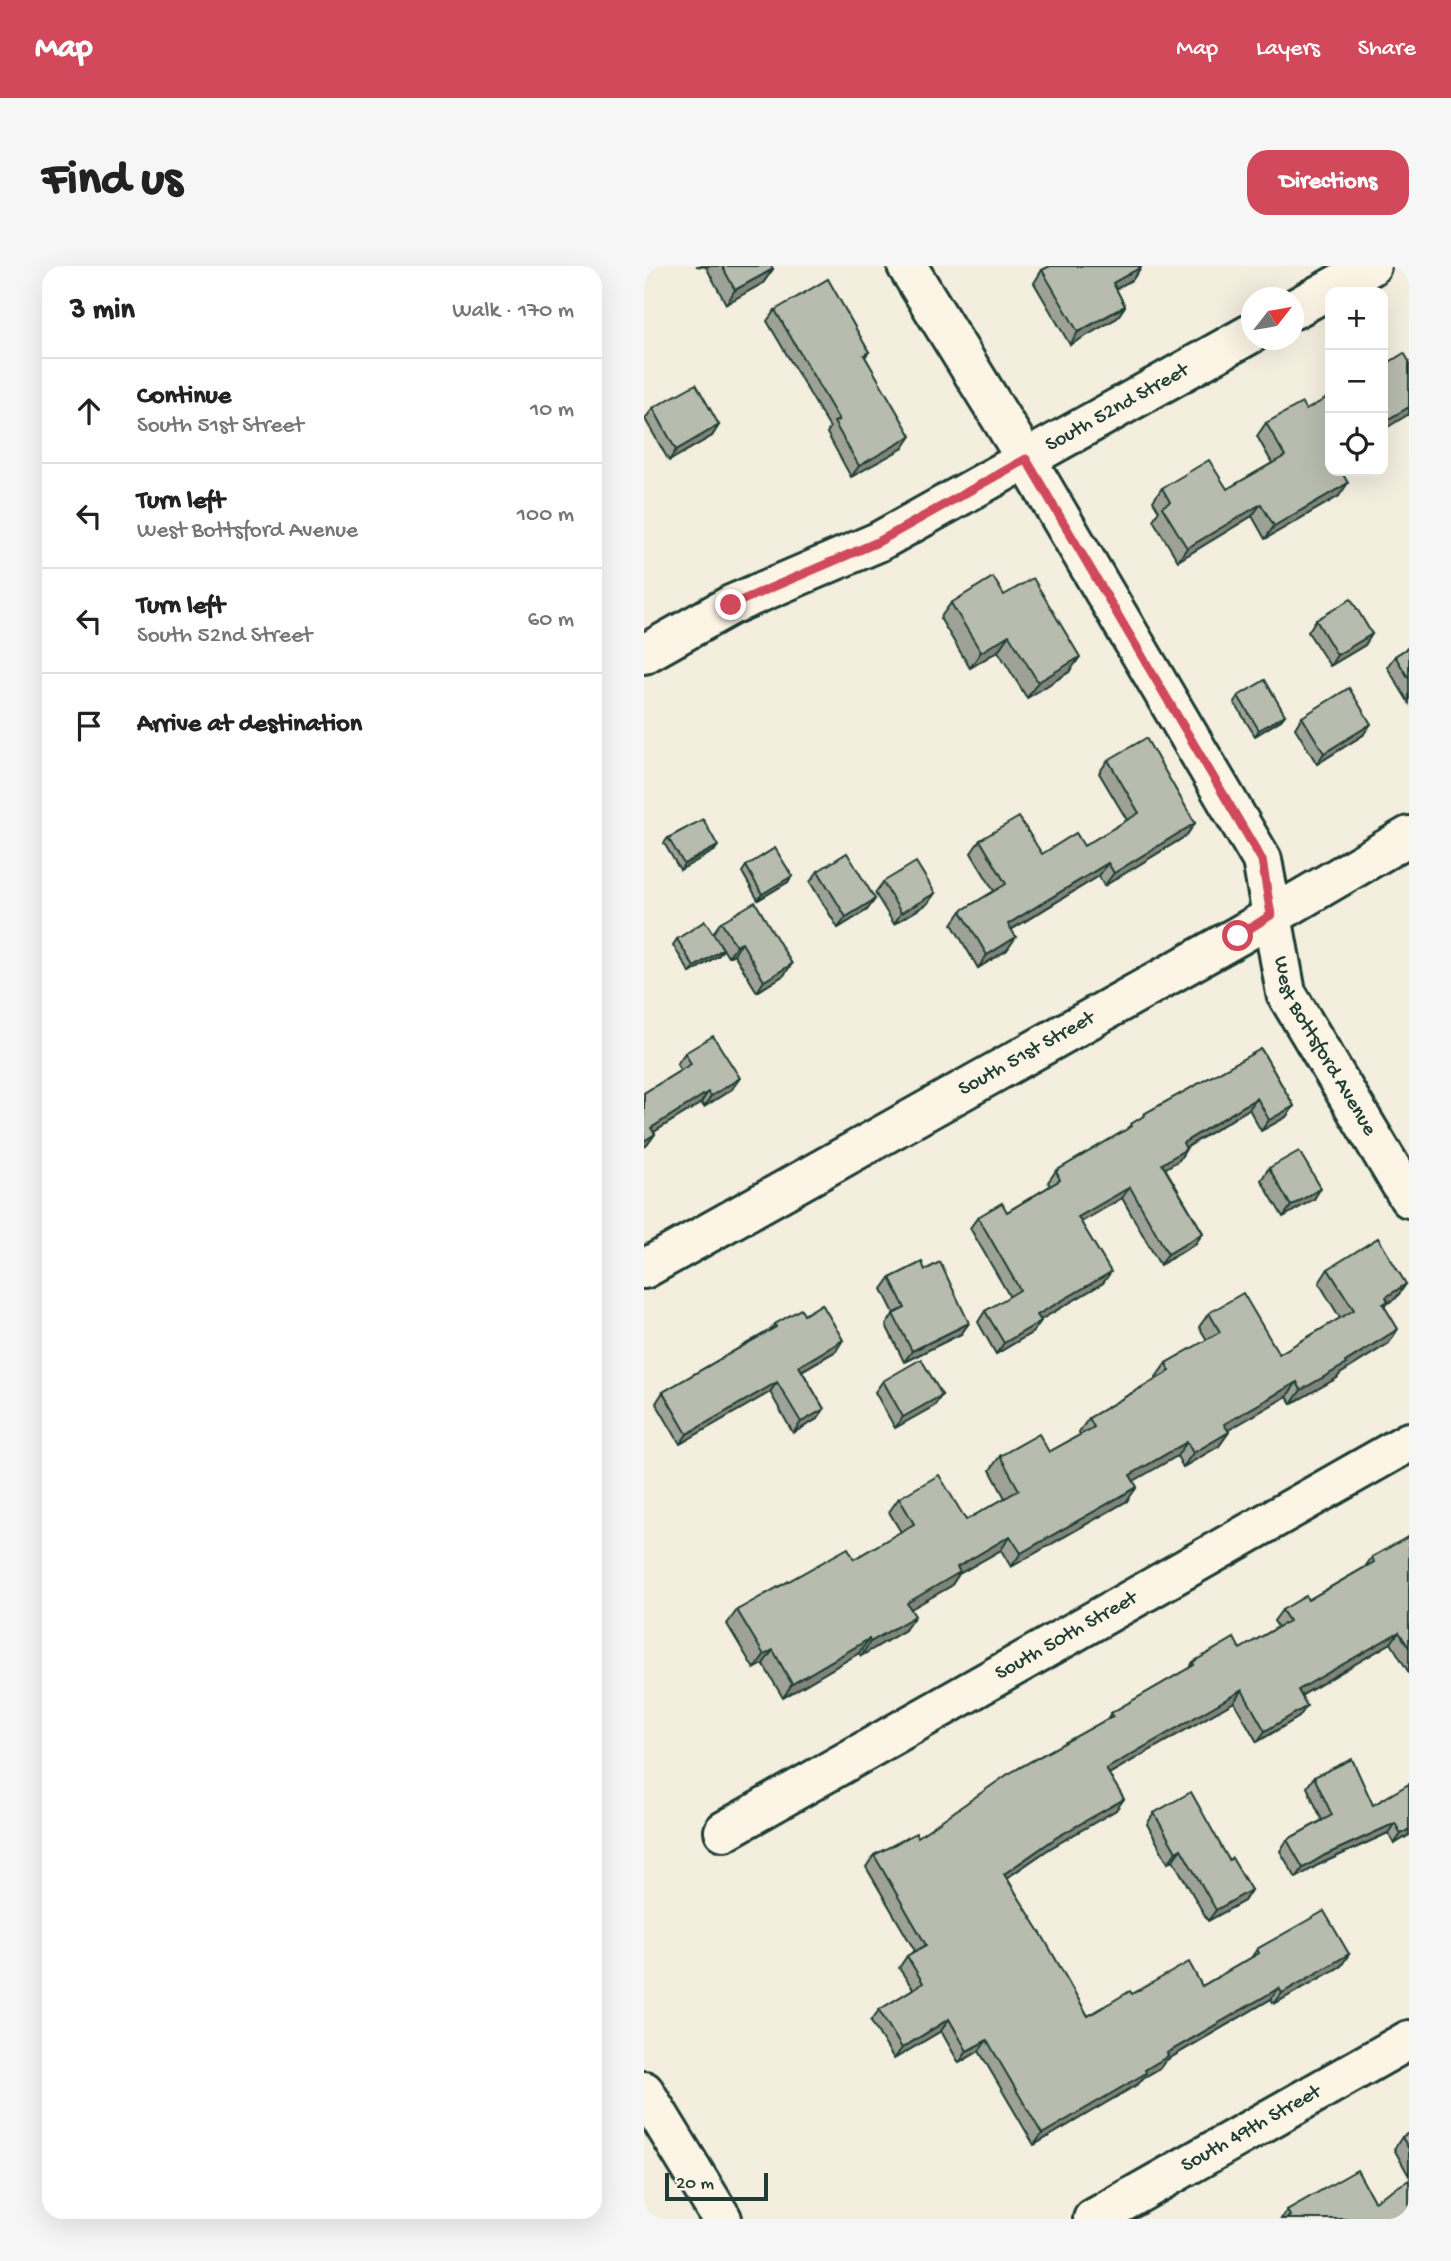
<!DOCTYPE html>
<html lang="en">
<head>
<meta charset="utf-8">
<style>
  :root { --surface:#fff; --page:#f6f6f6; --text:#222; --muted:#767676; --line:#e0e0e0; --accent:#d1495b }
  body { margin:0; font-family:"Gochi Hand",sans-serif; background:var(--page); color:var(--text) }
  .controls { position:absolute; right:21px; top:21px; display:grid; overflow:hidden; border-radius:14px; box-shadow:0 7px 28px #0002 }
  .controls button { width:63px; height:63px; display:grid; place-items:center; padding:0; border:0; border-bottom:2px solid var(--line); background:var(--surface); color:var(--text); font:35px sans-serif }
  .compass { position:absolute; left:597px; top:21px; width:63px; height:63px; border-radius:50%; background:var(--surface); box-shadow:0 7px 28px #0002; rotate:59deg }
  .scale { position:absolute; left:21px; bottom:18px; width:103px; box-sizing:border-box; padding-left:7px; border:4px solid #1f3d34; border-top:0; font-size:19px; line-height:24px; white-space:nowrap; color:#1f3d34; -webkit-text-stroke:5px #fcf5e5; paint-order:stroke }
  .stop { position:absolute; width:21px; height:21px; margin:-16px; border:5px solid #d1495b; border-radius:50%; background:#fff }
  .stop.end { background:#d1495b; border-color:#fff; box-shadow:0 2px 7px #0008 }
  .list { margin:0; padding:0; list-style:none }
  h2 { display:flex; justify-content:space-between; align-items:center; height:91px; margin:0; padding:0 28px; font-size:30px }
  h2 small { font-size:23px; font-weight:400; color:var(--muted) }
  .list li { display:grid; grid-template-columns:46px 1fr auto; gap:21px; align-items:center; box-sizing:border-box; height:105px; padding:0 28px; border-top:2px solid var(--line) }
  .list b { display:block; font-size:26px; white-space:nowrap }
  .list p { margin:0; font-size:23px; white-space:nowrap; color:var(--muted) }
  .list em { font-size:23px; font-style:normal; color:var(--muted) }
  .icon { flex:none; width:38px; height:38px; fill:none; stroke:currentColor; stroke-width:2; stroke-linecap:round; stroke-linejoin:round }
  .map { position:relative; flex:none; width:765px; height:1953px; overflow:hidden; border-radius:21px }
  header { display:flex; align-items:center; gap:42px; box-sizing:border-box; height:98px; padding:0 35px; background:var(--accent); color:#fff }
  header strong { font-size:33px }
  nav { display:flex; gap:38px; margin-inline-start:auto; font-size:24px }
  .intro { display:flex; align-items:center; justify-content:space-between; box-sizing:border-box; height:168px; padding:0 42px }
  h1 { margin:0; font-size:49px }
  .button { padding:18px 32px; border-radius:21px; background:var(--accent); color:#fff; font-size:24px; font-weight:700 }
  main { display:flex; gap:42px; padding:0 42px }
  aside { flex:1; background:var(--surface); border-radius:21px; box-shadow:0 7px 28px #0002 }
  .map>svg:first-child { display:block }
</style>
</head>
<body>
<header>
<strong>Map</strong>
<nav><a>Map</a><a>Layers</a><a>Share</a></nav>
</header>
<div class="intro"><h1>Find us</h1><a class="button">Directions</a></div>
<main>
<aside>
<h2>3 min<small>Walk · 170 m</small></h2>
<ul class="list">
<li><svg class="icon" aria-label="ahead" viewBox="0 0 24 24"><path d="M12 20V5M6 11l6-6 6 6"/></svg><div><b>Continue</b><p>South 51st Street</p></div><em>10 m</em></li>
<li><svg class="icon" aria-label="left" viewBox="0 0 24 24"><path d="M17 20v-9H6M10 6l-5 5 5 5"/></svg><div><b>Turn left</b><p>West Bottsford Avenue</p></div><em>100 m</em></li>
<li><svg class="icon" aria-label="left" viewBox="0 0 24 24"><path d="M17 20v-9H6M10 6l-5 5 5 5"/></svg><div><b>Turn left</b><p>South 52nd Street</p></div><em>60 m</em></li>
<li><svg class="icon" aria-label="arrive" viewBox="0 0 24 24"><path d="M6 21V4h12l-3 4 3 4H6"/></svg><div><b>Arrive at destination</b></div></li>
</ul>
</aside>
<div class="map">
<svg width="765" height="1953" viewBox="0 0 765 1953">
  <rect width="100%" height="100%" fill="#f3eede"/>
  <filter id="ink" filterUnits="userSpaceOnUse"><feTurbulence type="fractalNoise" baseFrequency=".0143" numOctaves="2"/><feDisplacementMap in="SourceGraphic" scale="14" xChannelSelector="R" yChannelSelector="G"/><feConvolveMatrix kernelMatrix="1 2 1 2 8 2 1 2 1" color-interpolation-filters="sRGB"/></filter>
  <g filter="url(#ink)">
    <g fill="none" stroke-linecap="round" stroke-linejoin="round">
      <g stroke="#1f3d34" stroke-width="44">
        <g id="minor">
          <path id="s1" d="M263,0L382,193L618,594L642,727L765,932"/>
          <path d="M650,43L727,0"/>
          <path id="s2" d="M0,388L87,339L234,276L608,67"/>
          <path id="s3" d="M0,1003L594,670L765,570"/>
          <path id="s4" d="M80,1565L765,1176"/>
          <path id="s5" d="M449,1953L765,1774"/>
        </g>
      </g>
      <g stroke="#1f3d34" stroke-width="44">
        <path id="highway" d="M0,1825L78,1953"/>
      </g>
      <use href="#minor" stroke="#fcf5e5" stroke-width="38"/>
      <use href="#highway" stroke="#fcf5e5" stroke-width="38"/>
    </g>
    <g fill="#9ea296" stroke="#1f3d34" stroke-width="2">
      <path d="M52,0H127L129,3L119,17L82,38L62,1Z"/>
      <path d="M497,1L489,13L472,23L481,40L473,52L426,79L390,17L398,4Z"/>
      <path d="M131,44L225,86L221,91L259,182L207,211L183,167L186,162L123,55Z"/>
      <path d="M9,142L75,159L68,170L25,195L1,153Z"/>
      <path d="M622,157L686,205L695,230L621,273L608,250L534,295L509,254L515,245L509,235L518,222L583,223L628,197L613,170Z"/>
      <path d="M360,329L425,406L383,432L354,385L326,402L296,352L307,337Z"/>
      <path d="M672,354L728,368L721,379L686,400L664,366Z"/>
      <path d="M765,381V437L743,401L751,390Z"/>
      <path d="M594,430L641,449L637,454L611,470L590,436Z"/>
      <path d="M658,451L719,469L673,498L651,462Z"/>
      <path d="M464,494L551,557L542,570L460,620L455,610L367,664L363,684L334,702L308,658L317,645L350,625L327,587L336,574L398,588L440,580L483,554L455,507Z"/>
      <path d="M24,572L70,585L36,604L20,577Z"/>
      <path d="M102,600L148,610L144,616L114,634L98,606Z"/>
      <path d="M174,605L231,633L223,644L194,662L166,616Z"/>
      <path d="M239,616L291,627L283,638L250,658L231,627Z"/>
      <path d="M77,656L140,709L113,726L90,688L84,691L69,667Z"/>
      <path d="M33,673L79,683L75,689L46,707L29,679Z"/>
      <path d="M617,783L650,840L642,851L617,865L605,843L542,882V883L535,894L521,902L559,967L551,978L516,999L478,932L437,956L459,1017L396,1054L389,1066L352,1088L334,1056L341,1045L366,1031L326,962L334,951L363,946L406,920L404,916L412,905L483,864L487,858L498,852L500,848Z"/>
      <path d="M41,787L88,823L60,841L57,837L10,866L11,868L3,879L0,881V827L37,804L33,798Z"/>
      <path d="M625,902L670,933L639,951L617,914Z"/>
      <path d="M684,1003L762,1018L752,1032L740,1040L745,1077L696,1108L693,1112L647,1138L643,1130L584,1164L585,1166L575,1180L539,1201L533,1190L489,1215L483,1235L367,1301L357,1284L315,1308L307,1320L266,1343L261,1364L217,1390L215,1387L139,1432L119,1398L110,1403L83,1358L93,1344L210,1293L257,1266L245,1246L255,1232L322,1254L361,1232L346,1204L356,1190L405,1186L436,1169L435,1166L445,1152L513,1112L512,1111L522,1097L563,1074L555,1061L565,1047L635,1088L696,1052L675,1017Z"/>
      <path d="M281,1004L325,1057L317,1068L260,1096L242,1059L250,1047L238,1023L246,1012Z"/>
      <path d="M160,1049L192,1085L158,1105L180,1143L173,1153L149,1167L126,1126L36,1178L12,1137L19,1126L126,1064L131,1058Z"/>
      <path d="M239,1115L298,1129L290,1140L251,1162L231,1126Z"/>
      <path d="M765,1273V1407L747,1377L657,1430L655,1451L613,1476L590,1436L465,1508L472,1544L405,1583L363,1612L444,1750L488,1728L558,1720L607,1692L613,1683L705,1688L697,1700L630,1738L627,1733L521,1795L516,1802L499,1812L494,1818L390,1879L335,1785L315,1797L297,1765L250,1793L227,1755L235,1744L269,1723L255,1702L263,1690L271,1685L222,1601L230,1589L274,1571L463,1453L467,1447L545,1402L549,1396L596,1383L634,1361L630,1355L638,1344L664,1334L721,1301L728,1291Z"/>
      <path d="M670,1511L729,1539L765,1569L750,1578L744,1567L674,1599L652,1612L636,1585L643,1574L678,1554L663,1521Z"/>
      <path d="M510,1547L585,1594L607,1624L600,1635L564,1655L529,1594L524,1597L503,1558Z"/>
      <path d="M765,1867V1910L750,1883L758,1871Z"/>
      <path d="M730,1935L765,1953H637L643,1944Z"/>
    </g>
    <g fill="#81847a" stroke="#1f3d34" stroke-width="2">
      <path d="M497,1L489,13L460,30L469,17Z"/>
      <path d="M129,3L119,17L82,38L91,24Z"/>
      <path d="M481,40L473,52L426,79L434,66Z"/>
      <path d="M765,141V148L739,164V156Z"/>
      <path d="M75,159L68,170L25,195L32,184Z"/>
      <path d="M267,170L259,182L207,211L215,200Z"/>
      <path d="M704,217L695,230L621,273L630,260Z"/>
      <path d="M617,238L608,250L534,295L543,282Z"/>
      <path d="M728,368L721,379L686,400L693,389Z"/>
      <path d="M365,369L354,385L326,402L337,386Z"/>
      <path d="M436,391L425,406L383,432L394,416Z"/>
      <path d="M641,449L637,454L611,470L615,464Z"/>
      <path d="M727,458L719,469L673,498L680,487Z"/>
      <path d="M551,557L542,570L460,620L470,607Z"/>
      <path d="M74,580L70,585L36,604L40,598Z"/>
      <path d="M464,597L455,610L355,671L364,658Z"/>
      <path d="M148,610L144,616L114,634L118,628Z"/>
      <path d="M291,627L283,638L250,658L257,647Z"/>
      <path d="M231,633L223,644L194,662L202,651Z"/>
      <path d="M372,671L363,684L334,702L343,689Z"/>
      <path d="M98,677L90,688L84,691L92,680Z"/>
      <path d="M79,683L75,689L46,707L50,701Z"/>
      <path d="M148,698L140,709L113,726L120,715Z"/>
      <path d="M96,812L88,823L60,841L67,830Z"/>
      <path d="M64,826L57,837L0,872L7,862Z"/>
      <path d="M613,832L605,843L531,888L539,877Z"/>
      <path d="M650,840L642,851L617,865L625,854Z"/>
      <path d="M11,868L3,879L0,881V875Z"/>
      <path d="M542,883L535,894L511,909L518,898Z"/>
      <path d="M486,921L478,932L427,962L434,951Z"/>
      <path d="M677,922L670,933L639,951L647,940Z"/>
      <path d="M559,967L551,978L516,999L524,988Z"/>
      <path d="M467,1006L459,1017L386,1060L393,1049Z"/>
      <path d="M762,1018L752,1032L742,1038L734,1049L742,1031Z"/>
      <path d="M397,1055L389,1066L352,1088L360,1077Z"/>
      <path d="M325,1057L317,1068L260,1096L268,1085Z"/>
      <path d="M754,1063L745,1077L696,1108L693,1112L647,1138L657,1124Z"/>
      <path d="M199,1074L192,1085L148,1110L155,1100Z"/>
      <path d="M133,1116L126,1126L36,1178L43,1168Z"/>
      <path d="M653,1116L643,1130L571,1172L580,1158Z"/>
      <path d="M298,1129L290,1140L251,1162L259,1151Z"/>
      <path d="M180,1143L173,1153L149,1167L157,1156Z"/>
      <path d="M585,1166L575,1180L539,1201L549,1187Z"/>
      <path d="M543,1176L533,1190L476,1223L486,1209Z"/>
      <path d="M493,1221L483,1235L367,1301L377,1287Z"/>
      <path d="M366,1270L357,1284L315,1308L307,1320L253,1351L263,1337L313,1301Z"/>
      <path d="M271,1350L261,1364L217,1390L226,1376Z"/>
      <path d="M755,1366L747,1377L646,1436L654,1424Z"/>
      <path d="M225,1373L215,1387L139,1432L148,1418Z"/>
      <path d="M129,1384L119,1398L110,1403L120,1389Z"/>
      <path d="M598,1424L590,1436L454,1514L462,1503Z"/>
      <path d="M663,1440L655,1451L613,1476L621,1465Z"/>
      <path d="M480,1533L472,1544L405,1583L352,1619L360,1608L413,1571Z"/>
      <path d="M751,1557L744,1567L674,1599L652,1612L659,1602L681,1589Z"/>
      <path d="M765,1563V1569L750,1578L757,1568Z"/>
      <path d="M537,1583L529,1594L524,1597L532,1586Z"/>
      <path d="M607,1624L600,1635L564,1655L572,1644Z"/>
      <path d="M705,1688L697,1700L630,1738L638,1727Z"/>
      <path d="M635,1722L627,1733L521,1795L516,1802L499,1812L494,1818L390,1879L398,1868L501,1804L523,1787Z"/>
      <path d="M305,1753L297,1765L250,1793L258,1782Z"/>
      <path d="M343,1774L335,1785L315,1797L323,1785Z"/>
    </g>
    <g fill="#b8bcae" stroke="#1f3d34" stroke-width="2">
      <path d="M78,0H127L129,3L91,24Z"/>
      <path d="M406,0H497V1L469,17L481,40L434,66L398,4Z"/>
      <path d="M184,13L225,86L220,89L267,170L215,200L190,156L195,154L131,44Z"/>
      <path d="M760,87L765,95V141L739,156V92L742,98Z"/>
      <path d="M52,118L75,159L32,184L9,142Z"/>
      <path d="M686,130V205H697L704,217L630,260L617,238L543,282L518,241L526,236L518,222L565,194L583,223L641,190L622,157L658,137L662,144Z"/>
      <path d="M349,311L360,329L389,312L436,391L394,416L365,369L337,386L307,337Z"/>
      <path d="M707,333L728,368L693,389L672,354Z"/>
      <path d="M765,381V413L751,390Z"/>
      <path d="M621,414L641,449L615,464L594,430Z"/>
      <path d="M705,422L727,458L680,487L658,451Z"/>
      <path d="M502,472L551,557L470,607L464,597L364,658L372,671L343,689L317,645L362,618L336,574L375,551L398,588L432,567L440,580L495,547L464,494Z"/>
      <path d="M59,553L74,580L40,598L24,572Z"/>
      <path d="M131,582L148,610L118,628L102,600Z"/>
      <path d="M203,587L231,633L202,651L174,605Z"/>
      <path d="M272,596L291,627L257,647L239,616Z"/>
      <path d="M111,636L148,698L120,715L98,677L92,680L77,656Z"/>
      <path d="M61,655L79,683L50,701L33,673Z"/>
      <path d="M69,770L96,812L67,830L64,826L7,862L11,868L0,875V827L47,798L41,787Z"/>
      <path d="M617,783L650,840L625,854L613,832L539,877L542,883L518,898L559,967L524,988L486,921L434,951L467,1006L393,1049L397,1055L360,1077L341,1045L376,1024L334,951L358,937L363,946L416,914L412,905L488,860L487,858L501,849L500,848Z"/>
      <path d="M655,885L677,922L647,940L625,902Z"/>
      <path d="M734,972L762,1018L742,1031L744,1035L739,1038L754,1063L701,1096L702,1098L657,1124L653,1116L580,1158L585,1166L549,1187L543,1176L486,1209L493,1221L377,1287L366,1270L313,1301L316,1306L263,1337L271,1350L226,1376L225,1373L148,1418L129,1384L120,1389L93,1344L204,1282L210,1293L270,1258L255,1232L295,1209L322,1254L375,1224L356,1190L395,1168L405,1186L450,1161L445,1152L526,1105L522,1097L576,1066L565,1047L599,1027L635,1088L710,1044L684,1003Z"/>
      <path d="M278,996L281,1004L296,996L325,1057L268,1085L249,1048L261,1042L246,1012Z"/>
      <path d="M178,1038L199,1074L155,1100L180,1143L157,1156L133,1116L43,1168L19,1126L132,1061L131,1058L157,1043L160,1049Z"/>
      <path d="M277,1093L298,1129L259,1151L239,1115Z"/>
      <path d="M764,1271L765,1273V1382L755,1366L654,1424L663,1440L621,1465L598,1424L462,1503L480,1533L413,1571L360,1608L398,1669L444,1750L486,1725L488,1728L545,1696L558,1720L615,1687L613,1683L680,1645L705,1688L638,1727L635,1722L523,1787L524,1790L501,1804L502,1807L398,1868L343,1774L323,1785L305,1753L258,1782L235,1744L279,1717L263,1690L282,1679L230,1589L272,1567L274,1571L364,1508L469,1450L467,1447L550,1399L549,1396L590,1372L596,1383L645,1355L638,1344L662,1330L664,1334L730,1296L728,1291Z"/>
      <path d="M708,1493L729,1539L765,1518V1563L757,1568L751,1557L681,1589L659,1602L643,1574L688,1549L670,1511Z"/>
      <path d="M547,1526L585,1594L588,1592L607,1624L572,1644L537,1583L532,1586L510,1547Z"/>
      <path d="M765,1867V1883L758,1871Z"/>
      <path d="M713,1904L730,1935L765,1914V1953H641L646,1950L643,1944Z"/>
    </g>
  </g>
  <g fill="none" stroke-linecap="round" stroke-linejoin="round" filter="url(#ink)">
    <path stroke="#d1495b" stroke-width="9" d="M87,339L234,276L382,193L618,594L627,649L594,670"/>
  </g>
  <g text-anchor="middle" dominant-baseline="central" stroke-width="5" stroke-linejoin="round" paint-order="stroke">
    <g font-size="21" fill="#1f3d34" stroke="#fcf5e5">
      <text stroke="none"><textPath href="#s2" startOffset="534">South 52nd Street</textPath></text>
      <text stroke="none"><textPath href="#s1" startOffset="891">West Bottsford Avenue</textPath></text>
      <text stroke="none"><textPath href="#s3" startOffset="439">South 51st Street</textPath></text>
      <text stroke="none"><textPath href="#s4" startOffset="394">South 50th Street</textPath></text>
      <text stroke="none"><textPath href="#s5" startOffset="182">South 49th Street</textPath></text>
    </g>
  </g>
</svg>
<div class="controls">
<button>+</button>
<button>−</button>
<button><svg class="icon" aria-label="locate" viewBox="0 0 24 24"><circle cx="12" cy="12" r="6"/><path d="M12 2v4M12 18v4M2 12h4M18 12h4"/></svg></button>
</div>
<svg class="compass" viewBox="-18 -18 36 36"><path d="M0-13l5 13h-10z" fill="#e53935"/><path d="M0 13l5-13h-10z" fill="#767676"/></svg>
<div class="scale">20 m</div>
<div class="stop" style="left:594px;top:670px"></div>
<div class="stop end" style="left:87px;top:339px"></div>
</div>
</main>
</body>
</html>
